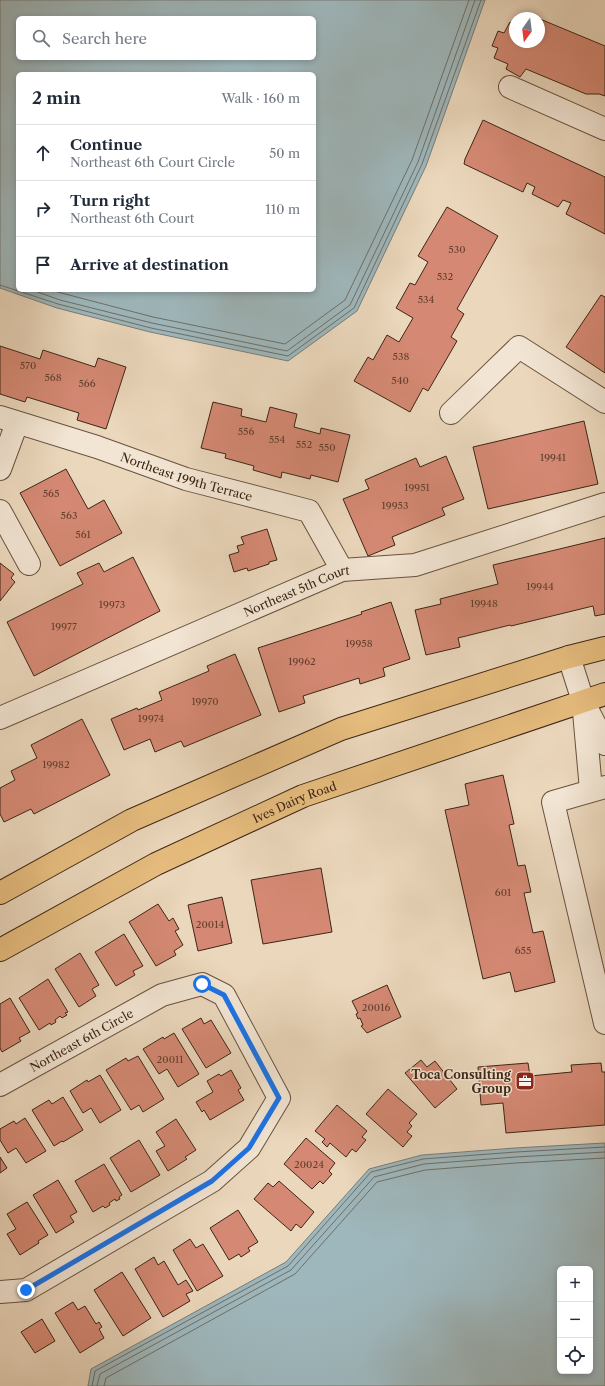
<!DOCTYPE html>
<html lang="en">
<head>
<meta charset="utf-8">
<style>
  :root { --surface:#fff; --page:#f2f2f3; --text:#1f2937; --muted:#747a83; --line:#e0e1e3 }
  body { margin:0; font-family:"Libre Caslon Text",serif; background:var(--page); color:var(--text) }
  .controls { position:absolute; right:12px; bottom:12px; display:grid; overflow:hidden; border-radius:6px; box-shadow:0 2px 6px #0003 }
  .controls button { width:36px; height:36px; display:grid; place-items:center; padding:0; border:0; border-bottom:1px solid var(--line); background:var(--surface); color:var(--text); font:20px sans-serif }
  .compass { position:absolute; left:509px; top:12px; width:36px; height:36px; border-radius:50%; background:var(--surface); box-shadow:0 2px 6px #0003; rotate:194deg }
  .stop { position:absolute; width:12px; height:12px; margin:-9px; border:3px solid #1a73e8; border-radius:50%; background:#fff }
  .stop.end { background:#1a73e8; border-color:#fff; box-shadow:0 1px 4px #0008 }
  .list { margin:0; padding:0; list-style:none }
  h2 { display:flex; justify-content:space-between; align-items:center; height:52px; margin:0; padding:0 16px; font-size:17px }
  h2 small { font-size:13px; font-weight:400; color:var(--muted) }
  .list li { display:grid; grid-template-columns:26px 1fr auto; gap:12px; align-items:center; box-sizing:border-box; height:56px; padding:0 16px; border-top:1px solid var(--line) }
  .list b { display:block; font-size:15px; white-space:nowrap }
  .list p { margin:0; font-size:13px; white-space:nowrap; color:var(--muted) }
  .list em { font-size:13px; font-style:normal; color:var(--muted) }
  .icon { flex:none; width:22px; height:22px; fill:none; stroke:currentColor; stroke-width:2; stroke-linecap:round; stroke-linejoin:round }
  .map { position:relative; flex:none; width:605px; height:1386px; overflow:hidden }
  .search { position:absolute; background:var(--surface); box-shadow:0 2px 6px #0003; left:16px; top:16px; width:300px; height:44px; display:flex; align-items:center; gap:10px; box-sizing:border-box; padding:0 14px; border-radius:6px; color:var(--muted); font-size:15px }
  .panel { position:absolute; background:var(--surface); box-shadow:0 2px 6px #0003; left:16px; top:72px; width:300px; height:220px; border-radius:6px }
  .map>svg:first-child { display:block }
</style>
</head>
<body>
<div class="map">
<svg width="605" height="1386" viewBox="0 0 605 1386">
  <rect width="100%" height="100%" fill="#ebd7bc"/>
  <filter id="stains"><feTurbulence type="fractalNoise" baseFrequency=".005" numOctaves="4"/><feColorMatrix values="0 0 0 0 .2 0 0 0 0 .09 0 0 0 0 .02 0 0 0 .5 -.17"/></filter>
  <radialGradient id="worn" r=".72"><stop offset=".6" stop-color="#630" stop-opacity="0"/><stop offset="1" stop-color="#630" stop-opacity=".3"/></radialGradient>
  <g fill="#9eb7bc" stroke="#777d79" fill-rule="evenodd">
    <path d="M0,0H485L426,166L357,311L288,361L150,332L57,308L0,288ZM18,18H314V58H18ZM18,74H314V290H18Z"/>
    <path d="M605,1143V1386H88L91,1369L286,1262L369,1169L422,1155L515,1148ZM560,1269H590V1371H560Z"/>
  </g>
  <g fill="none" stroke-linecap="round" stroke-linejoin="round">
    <g stroke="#6e6e68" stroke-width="1">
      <path d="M0,285L58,304L151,328L288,356L354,308L422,164L481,0"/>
      <path d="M32,290L60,300L152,323L287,351L350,305L418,162L475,0"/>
      <path d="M50,290L153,317L285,344L345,300L412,160L469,0"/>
      <path d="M92,1386L95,1371L288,1266L371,1172L423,1159L516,1152L605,1147"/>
      <path d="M97,1386L100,1374L291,1270L374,1177L424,1164L516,1157L605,1152"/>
      <path d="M104,1386L106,1378L295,1274L377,1182L425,1170L516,1163L605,1158"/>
    </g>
  </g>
  <g fill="#d58974" stroke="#3d2615">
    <path d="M540,19L605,46V96L599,94H586L526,69L520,77L506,69L508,64L494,58L498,48L492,46L498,31L504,33L510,22L515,24V42H539V23Z"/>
    <path d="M483,120L605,177V234L566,214L571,203L563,200L558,207L532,194L535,187L527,183L523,192L464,164L465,159Z"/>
    <path d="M447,207L498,236L457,309L464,314L451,337L457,341L428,391L423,388L410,412L354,381L368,357L373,360L387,335L399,342L413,318L396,308L410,283L415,285L428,262L418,256Z"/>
    <path d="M601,295L605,297V373L566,347Z"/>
    <path d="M0,346L40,359L43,350L95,367L98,358L126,367L106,429L77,420L79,413L27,397L25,402L0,394Z"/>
    <path d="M213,402L242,409L241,416L266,422L270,407L297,414L294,427L320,434L321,428L350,435L338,482L311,475L310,479L282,472L281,478L253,470L254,466L225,458L226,454L201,448Z"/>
    <path d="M584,421L598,484L488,509L473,447Z"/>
    <path d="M446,456L464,499L442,508L445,515L392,537L395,545L368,556L343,499L369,489L365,480L416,458L420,467Z"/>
    <path d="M66,469L88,509L104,500L122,533L60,566L20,493Z"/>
    <path d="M267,529L277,560L269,562V564L248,571L247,568L234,572L229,555L239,552L237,546L244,544L241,537Z"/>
    <path d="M605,538V614L595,616L593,606L511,626L510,625L458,638L460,647L426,655L415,610L441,604L440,599L498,584L493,565Z"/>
    <path d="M133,557L160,611L34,676L7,622L83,584L77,573L99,563L104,572Z"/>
    <path d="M0,563L14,574L11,578L15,582L0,601Z"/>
    <path d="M391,602L410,659L383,668L385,676L360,684L359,678L303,696L305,703L279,712L258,648L362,614L361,612Z"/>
    <path d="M235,654L261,715L184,747L181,741L155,752L150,739L124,750L111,719L137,708L138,710L162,700L159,692L209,671L207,666Z"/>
    <path d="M82,719L110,775L34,814L31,809L4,822L0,814V788L15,780L11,771L37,758L31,745Z"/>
    <path d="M503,775L514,824L509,825L518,866L525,865L531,892L524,893L533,933L543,931L555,982L515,992L510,972L483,979L445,810L469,805L465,784Z"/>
    <path d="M321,868L332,932L263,944L251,880Z"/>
    <path d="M222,897L232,943L198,951L188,905Z"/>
    <path d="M158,904L169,921L173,918L179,929L175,931L183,945L174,951L176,955L156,966L129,922Z"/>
    <path d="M124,934L143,966L133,971L135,975L116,986L95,952Z"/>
    <path d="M80,953L99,985L92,989L96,996L79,1007L55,969Z"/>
    <path d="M48,979L68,1012L65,1013L67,1015L62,1018L60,1016L55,1020L56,1022L51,1025L50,1023L39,1030L19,998Z"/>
    <path d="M387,985L401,1017L367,1033L361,1026L363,1025L360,1018L358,1019L356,1014L358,1013L352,1001Z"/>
    <path d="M10,998L30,1032L19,1038L21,1041L2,1052L0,1048V1004Z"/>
    <path d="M201,1018L204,1024L211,1020L231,1053L206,1068L182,1029Z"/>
    <path d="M174,1033L199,1074L178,1087L167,1069L159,1074L143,1049L163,1037L164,1039Z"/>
    <path d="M138,1056L164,1099L143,1112L139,1105L131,1110L106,1070L126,1058L128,1061Z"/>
    <path d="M421,1060L427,1067L435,1061L457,1089L435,1108L405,1073Z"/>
    <path d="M528,1063L530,1076L572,1072L571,1065L601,1063L602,1072H605V1125L506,1133L503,1103L481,1105L478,1067Z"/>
    <path d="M231,1070L241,1088L238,1090L244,1100L210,1120L204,1110L202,1112L196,1102L213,1092L207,1081L219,1074L221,1076Z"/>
    <path d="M100,1075L121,1110L100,1123L91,1108L83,1113L70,1091L87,1080L88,1082Z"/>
    <path d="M388,1089L417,1114L409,1123L412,1126L407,1132L412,1136L403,1147L366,1114Z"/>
    <path d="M63,1097L83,1130L63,1142L62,1141L54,1146L32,1110L49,1100L52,1104Z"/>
    <path d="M337,1105L367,1131L362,1137L366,1140L356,1152L352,1149L346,1157L330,1143L327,1147L322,1142L325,1139L315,1131Z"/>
    <path d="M25,1118L46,1151L26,1163L16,1148L8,1153L0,1140V1129L14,1121L16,1124Z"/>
    <path d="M176,1119L196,1150L185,1157L187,1159L168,1171L156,1151L165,1146L156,1132Z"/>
    <path d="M306,1138L335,1163L329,1171L332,1174L323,1184L320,1181L312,1189L284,1164Z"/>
    <path d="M139,1140L160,1175L131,1192L110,1158Z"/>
    <path d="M0,1157L7,1168L0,1173Z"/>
    <path d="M104,1164L122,1195L119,1197L120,1199L116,1201L115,1199L109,1203L110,1205L105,1208L103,1206L93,1212L75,1181Z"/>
    <path d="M58,1180L77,1212L70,1216L74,1222L56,1233L33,1195Z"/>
    <path d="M279,1181L314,1212L301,1228L296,1224L291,1231L254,1199L268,1183L273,1187Z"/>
    <path d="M27,1202L48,1235L38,1241L39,1243L20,1255L7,1234L16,1229L7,1214Z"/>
    <path d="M238,1210L258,1242L248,1248L250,1251L241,1257L239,1254L229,1260L210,1228Z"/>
    <path d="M190,1239L196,1248L203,1244L223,1276L197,1291L173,1250Z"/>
    <path d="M154,1257L158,1265L164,1261L178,1285L186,1280L193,1291L186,1294L190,1301L163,1317L135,1269Z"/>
    <path d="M122,1272L151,1318L123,1336L94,1290Z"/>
    <path d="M73,1302L78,1310L85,1306L96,1324L99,1322L102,1327L99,1329L104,1338L80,1353L55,1313Z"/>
    <path d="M42,1319L55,1341L35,1353L21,1332Z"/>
  </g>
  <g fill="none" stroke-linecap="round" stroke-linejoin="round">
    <g stroke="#68523f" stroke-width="24">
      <g id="minor">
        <path d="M510,87L605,129"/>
        <path d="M451,413L519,347L605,402"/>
        <path id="s1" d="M0,417L97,447L186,479L309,511L342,570"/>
        <path d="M0,469L17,423"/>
        <path d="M0,511L29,564"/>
        <path d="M569,657L583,701L605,744"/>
        <path d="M584,712L591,790"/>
        <path id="s2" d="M0,718L342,570L415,565L605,504"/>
        <path d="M605,787L553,802L605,1023"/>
        <path id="s3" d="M0,1085L162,995L202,984L224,995L279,1098L249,1148L212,1181L26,1290L0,1292"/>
      </g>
    </g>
    <g stroke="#3d2615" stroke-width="24">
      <g id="major">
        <path d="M0,893L132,820L341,729L569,657L605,648"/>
        <path id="s4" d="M0,950L156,864L303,796L605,694"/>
      </g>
    </g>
    <use href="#minor" stroke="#f2e5d3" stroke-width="22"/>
    <use href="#major" stroke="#e6bc7e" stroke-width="22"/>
  </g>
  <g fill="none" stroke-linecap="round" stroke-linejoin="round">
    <path stroke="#1a73e8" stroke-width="5" d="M26,1290L212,1181L249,1148L279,1098L224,995L202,984"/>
  </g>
  <defs>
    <g id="office-square" transform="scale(1)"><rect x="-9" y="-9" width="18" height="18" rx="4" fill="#8f2418" stroke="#f2e5d3"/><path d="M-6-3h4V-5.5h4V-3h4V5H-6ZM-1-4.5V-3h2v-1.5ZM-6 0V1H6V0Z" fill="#fff"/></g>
  </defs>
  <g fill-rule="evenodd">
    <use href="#office-square" x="525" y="1081"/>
  </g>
  <g text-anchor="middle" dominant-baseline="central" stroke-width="3" stroke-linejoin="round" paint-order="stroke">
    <g font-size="10" fill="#633f2d">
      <text x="457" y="249">530</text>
      <text x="445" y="276">532</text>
      <text x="426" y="299">534</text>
      <text x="401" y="356">538</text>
      <text x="28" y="365">570</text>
      <text x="53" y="377">568</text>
      <text x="400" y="380">540</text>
      <text x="87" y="383">566</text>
      <text x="246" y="431">556</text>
      <text x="277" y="439">554</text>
      <text x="304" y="444">552</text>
      <text x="327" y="447">550</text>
      <text x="553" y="457">19941</text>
      <text x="417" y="487">19951</text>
      <text x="51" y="493">565</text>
      <text x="395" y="505">19953</text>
      <text x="69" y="515">563</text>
      <text x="83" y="534">561</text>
      <text x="540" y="586">19944</text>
      <text x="484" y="603">19948</text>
      <text x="112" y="604">19973</text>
      <text x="64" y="626">19977</text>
      <text x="359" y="643">19958</text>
      <text x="302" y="661">19962</text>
      <text x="205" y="701">19970</text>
      <text x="151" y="718">19974</text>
      <text x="56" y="764">19982</text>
      <text x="503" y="892">601</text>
      <text x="210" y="924">20014</text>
      <text x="523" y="950">655</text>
      <text x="376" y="1007">20016</text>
      <text x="170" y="1059">20011</text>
      <text x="309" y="1164">20024</text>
    </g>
    <g font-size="12" fill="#3d2615" stroke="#f2e5d3">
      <text stroke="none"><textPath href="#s1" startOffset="196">Northeast 199th Terrace</textPath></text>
      <text stroke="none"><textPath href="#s2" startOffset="323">Northeast 5th Court</textPath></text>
      <text stroke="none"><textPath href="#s4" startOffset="330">Ives Dairy Road</textPath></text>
      <text stroke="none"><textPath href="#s3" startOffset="93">Northeast 6th Circle</textPath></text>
    </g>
    <g font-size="12" font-weight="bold" fill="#3d2615" stroke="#f2e5d3" text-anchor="end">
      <text x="511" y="1074">Toca Consulting<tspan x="511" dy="14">Group</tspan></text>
    </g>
  </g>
  <rect width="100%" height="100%" filter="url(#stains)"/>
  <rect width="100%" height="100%" fill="url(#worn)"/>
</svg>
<div class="controls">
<button>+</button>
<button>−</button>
<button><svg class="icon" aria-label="locate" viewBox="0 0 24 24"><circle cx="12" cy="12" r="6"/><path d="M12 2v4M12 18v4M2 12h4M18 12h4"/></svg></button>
</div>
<svg class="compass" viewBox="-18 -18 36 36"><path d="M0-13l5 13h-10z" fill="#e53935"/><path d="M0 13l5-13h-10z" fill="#747a83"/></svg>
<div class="stop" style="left:202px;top:984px"></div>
<div class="stop end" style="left:26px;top:1290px"></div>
<div class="search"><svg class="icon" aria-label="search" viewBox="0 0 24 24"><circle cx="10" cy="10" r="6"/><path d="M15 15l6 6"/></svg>Search here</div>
<section class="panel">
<h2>2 min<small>Walk · 160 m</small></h2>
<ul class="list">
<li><svg class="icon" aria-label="ahead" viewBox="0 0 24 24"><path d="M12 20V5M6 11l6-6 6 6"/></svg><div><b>Continue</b><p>Northeast 6th Court Circle</p></div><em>50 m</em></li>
<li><svg class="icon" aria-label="right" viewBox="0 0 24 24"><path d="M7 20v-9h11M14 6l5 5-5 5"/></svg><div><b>Turn right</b><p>Northeast 6th Court</p></div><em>110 m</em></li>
<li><svg class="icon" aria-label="arrive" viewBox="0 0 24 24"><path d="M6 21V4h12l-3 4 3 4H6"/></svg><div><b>Arrive at destination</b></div></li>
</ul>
</section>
</div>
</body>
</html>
